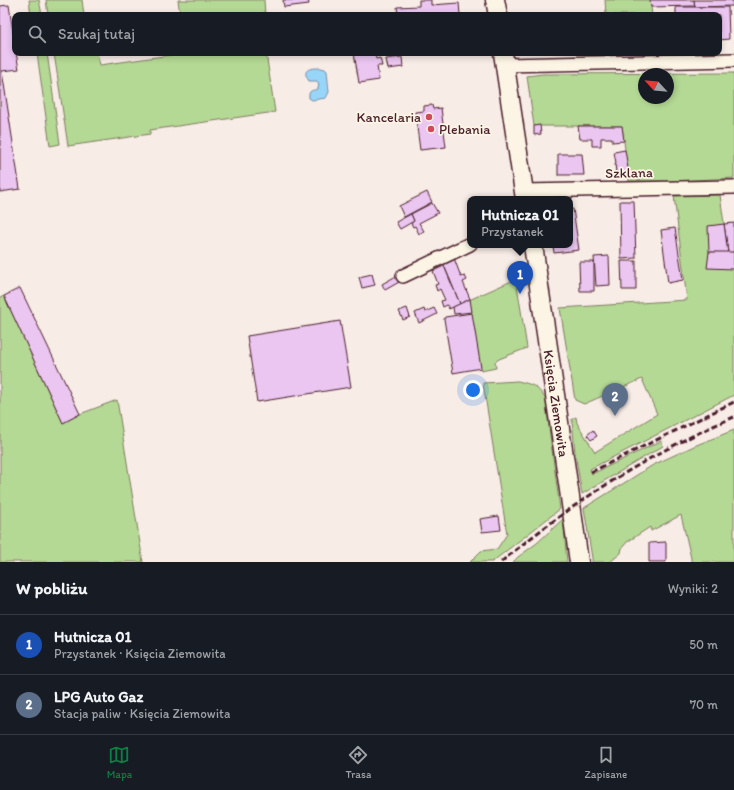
<!DOCTYPE html>
<html lang="pl">
<head>
<meta charset="utf-8">
<style>
  :root { --surface:#171b24; --page:#242831; --text:#f1f3f6; --muted:#9ea1a6; --line:#363941; --accent:#0b8043 }
  body { margin:0; font-family:Itim,sans-serif; background:var(--page); color:var(--text) }
  .compass { position:absolute; left:638px; top:68px; width:36px; height:36px; border-radius:50%; background:var(--surface); box-shadow:0 2px 6px #0003; rotate:296deg }
  .you { position:absolute; left:473px; top:390px; width:14px; height:14px; margin:-10px; border:3px solid #fff; border-radius:50%; background:#1a73e8; box-shadow:0 0 0 6px #1a73e833 }
  .badge { display:grid; place-items:center; width:26px; height:26px; border-radius:50%; background:var(--accent); color:#fff; font-size:13px; font-weight:700 }
  .pin { position:absolute; translate:-50% -33px; filter:drop-shadow(0 1px 2px #0008) }
  .pin::after { content:''; position:absolute; top:21px; width:14px; height:12px; background:inherit; clip-path:polygon(0 0,100% 0,50% 100%) }
  .popup { position:absolute; left:467px; top:196px; width:106px; height:52px; box-sizing:border-box; display:grid; place-content:center; border-radius:8px; background:var(--surface); filter:drop-shadow(0 1px 3px #0005); font-size:13px; white-space:nowrap; color:var(--muted) }
  .popup b { font-size:15px; color:var(--text) }
  .popup::after { content:''; position:absolute; left:50%; top:100%; margin-left:-8px; border:8px solid transparent; border-top-color:var(--surface) }
  .list { margin:0; padding:0; list-style:none }
  h2 { display:flex; justify-content:space-between; align-items:center; height:52px; margin:0; padding:0 16px; font-size:17px }
  h2 small { font-size:13px; font-weight:400; color:var(--muted) }
  .list li { display:grid; grid-template-columns:26px 1fr auto; gap:12px; align-items:center; box-sizing:border-box; height:60px; padding:0 16px; border-top:1px solid var(--line) }
  .list b { display:block; font-size:15px; white-space:nowrap }
  .list p { margin:0; font-size:13px; white-space:nowrap; color:var(--muted) }
  .list em { font-size:13px; font-style:normal; color:var(--muted) }
  .icon { flex:none; width:22px; height:22px; fill:none; stroke:currentColor; stroke-width:2; stroke-linecap:round; stroke-linejoin:round }
  .map { position:relative; flex:none; width:734px; height:562px; overflow:hidden }
  .search { position:absolute; background:var(--surface); box-shadow:0 2px 6px #0003; left:12px; right:12px; top:12px; height:44px; display:flex; align-items:center; gap:10px; box-sizing:border-box; padding:0 14px; border-radius:8px; color:var(--muted); font-size:15px }
  .sheet { height:172px; background:var(--surface) }
  nav { display:flex; justify-content:space-around; align-items:center; box-sizing:border-box; height:56px; border-top:1px solid var(--line); background:var(--surface); font-size:11px; color:var(--muted) }
  nav a { display:grid; justify-items:center; gap:2px }
  nav .on { color:var(--accent) }
  .map>svg:first-child { display:block }
</style>
</head>
<body>
<div class="map">
<svg width="734" height="562" viewBox="0 0 734 562">
  <rect width="100%" height="100%" fill="#f8ece7"/>
  <filter id="ink" filterUnits="userSpaceOnUse"><feTurbulence type="fractalNoise" baseFrequency=".025" numOctaves="2"/><feDisplacementMap in="SourceGraphic" scale="8" xChannelSelector="R" yChannelSelector="G"/><feConvolveMatrix kernelMatrix="1 2 1 2 8 2 1 2 1" color-interpolation-filters="sRGB"/></filter>
  <g filter="url(#ink)">
    <g fill="#b4d994" stroke="#7f7c60" fill-rule="evenodd">
      <path d="M29,0H39L42,15H31Z"/>
      <path d="M46,0H82L84,15H48Z"/>
      <path d="M178,0H264L265,15H180Z"/>
      <path d="M605,0H650L652,15H606Z"/>
      <path d="M37,53H47L60,144L50,146Z"/>
      <path d="M54,53H97L100,65L185,53H266L275,112L150,130V134L68,146Z"/>
      <path d="M734,73V178L672,181H629L622,126H534L527,76L543,74ZM644,74H668V98H644Z"/>
      <path d="M720,195L728,252H734V395L590,469L592,474L661,441L663,446L582,494L575,453L572,419L576,417L577,423L595,452L657,414L642,379L584,404L575,400L560,308L687,300L674,196Z"/>
      <path d="M516,279L527,348L499,359L495,362L496,368L481,371L469,300Z"/>
      <path d="M4,296L63,423L80,414L117,400L143,562H0V298Z"/>
      <path d="M518,381C533,385 536,385 545,398L560,509L492,562H470L481,551L497,549L507,534L483,383Z"/>
      <path d="M734,430V562H691V558L681,515L651,531L650,527L627,542L622,548L621,553L610,562H592V558L584,508L653,465L694,446Z"/>
      <path d="M563,519L567,562H513L518,557L537,543Z"/>
    </g>
    <path fill="#97d6f8" stroke="#788da6" d="M321,68L325,69L327,71L329,92L326,98L312,100L309,98C308,89 313,91 318,89L319,84L317,81H309C300,68 312,68 321,68Z"/>
    <g fill="#eac6f1" stroke="#4a1f2b">
      <path d="M283,0H308L309,4L284,7Z"/>
      <path d="M419,0H431V5L459,3L460,15H390L398,14L397,7L419,6Z"/>
      <path d="M650,0H694L695,6L651,7Z"/>
      <path d="M694,0H732L733,6L695,7Z"/>
      <path d="M9,5L15,46V53H16L19,69L2,71L20,189L0,192V6Z"/>
      <path d="M676,7H728L729,39L719,40V15H676Z"/>
      <path d="M354,53H375L376,59L380,58L382,66H377L379,80L359,83Z"/>
      <path d="M402,57L403,67L388,69L386,59Z"/>
      <path d="M432,105L433,109L441,108L446,147L420,150L415,112L424,111V106Z"/>
      <path d="M540,125L541,134L534,135V126Z"/>
      <path d="M578,126H622L624,141L612,142V138H601V146H592V139H580Z"/>
      <path d="M625,150L629,174L618,176V174H616L615,163H616L614,152Z"/>
      <path d="M558,154H582L584,175H558Z"/>
      <path d="M427,192L432,202L404,217L399,206Z"/>
      <path d="M620,201H634L636,258L621,259Z"/>
      <path d="M432,203L438,213L419,223L424,231L419,234L415,226L413,227L411,223L414,221L411,214Z"/>
      <path d="M570,209H573L579,250L554,253L553,245H570Z"/>
      <path d="M411,214L414,221L400,229L396,222Z"/>
      <path d="M734,223V252L728,253L724,224Z"/>
      <path d="M724,224L728,253L709,252L708,226Z"/>
      <path d="M675,228L683,280L668,283L661,230Z"/>
      <path d="M709,252H734V269L707,268Z"/>
      <path d="M609,256L610,285L596,286L594,257Z"/>
      <path d="M454,258L461,277L465,276L467,280L463,282L470,299L460,304L443,263Z"/>
      <path d="M621,261H636V290H622Z"/>
      <path d="M579,262H594V291H580Z"/>
      <path d="M444,266L460,304L449,309L447,305L443,307L441,301L445,300L440,289L437,291L435,285L438,284L433,271Z"/>
      <path d="M372,274L375,285L362,288L359,277Z"/>
      <path d="M398,275L401,281L385,290L382,284Z"/>
      <path d="M20,288L80,414L63,423L4,296Z"/>
      <path d="M470,299L472,312L454,314L453,307Z"/>
      <path d="M407,308L410,317L403,320L399,311Z"/>
      <path d="M434,308L437,314L419,323L415,313L424,309L425,312Z"/>
      <path d="M472,313L481,368L453,373L444,319L445,317Z"/>
      <path d="M340,321L351,387L257,402L247,336Z"/>
      <path d="M593,430L597,436L591,440L587,435Z"/>
      <path d="M499,516L501,530L482,532L480,519Z"/>
      <path d="M666,542V562H649V543Z"/>
    </g>
    <g fill="none" stroke-linecap="round" stroke-linejoin="round">
      <g stroke="#4a1f2b" stroke-width="16">
        <g id="street">
          <path d="M505,65L734,60"/>
          <path d="M524,191L734,187"/>
          <path d="M403,276L470,244"/>
        </g>
      </g>
      <g stroke="#4a1f2b" stroke-width="21">
        <g id="secondary">
          <path d="M495,0L498,15"/>
          <path d="M503,53L525,199"/>
          <path id="s1" d="M533,245L570,497L579,562"/>
        </g>
      </g>
      <use href="#street" stroke="#fcf5e5" stroke-width="13"/>
      <use href="#secondary" stroke="#fcf5e5" stroke-width="18"/>
      <g stroke="#4a1f2b" stroke-width="3" stroke-dasharray="6 3" stroke-linecap="butt">
        <path d="M591,472L734,402"/>
        <path d="M501,562C572,503 649,453 734,417"/>
      </g>
    </g>
  </g>
  <g fill="#d1495b" stroke="#fcf5e5" stroke-width="1.5">
    <circle cx="429" cy="117" r="4"/>
    <circle cx="431" cy="129" r="4"/>
  </g>
  <g text-anchor="middle" dominant-baseline="central" stroke-width="3.5" stroke-linejoin="round" paint-order="stroke">
    <g font-size="14" fill="#4a1f2b" stroke="#fcf5e5" text-anchor="end">
      <text x="421" y="117">Kancelaria</text>
      <text x="439" y="129" text-anchor="start">Plebania</text>
    </g>
    <g font-size="14" fill="#4a1f2b" stroke="#fcf5e5">
      <text transform="translate(629 173) rotate(-1)">Szklana</text>
      <text stroke="none"><textPath href="#s1" startOffset="160">Księcia Ziemowita</textPath></text>
    </g>
  </g>
</svg>
<svg class="compass" viewBox="-18 -18 36 36"><path d="M0-13l5 13h-10z" fill="#e53935"/><path d="M0 13l5-13h-10z" fill="#9ea1a6"/></svg>
<div class="you"></div>
<div class="pin badge" style="left:520px;top:294px;background:#1a4fb4">1</div>
<div class="popup"><b>Hutnicza 01</b>Przystanek</div>
<div class="pin badge" style="left:615px;top:416px;background:#5c6f8a">2</div>
<div class="search"><svg class="icon" aria-label="search" viewBox="0 0 24 24"><circle cx="10" cy="10" r="6"/><path d="M15 15l6 6"/></svg>Szukaj tutaj</div>
</div>
<section class="sheet">
<h2>W pobliżu<small>Wyniki: 2</small></h2>
<ul class="list">
<li><span class="badge" style="background:#1a4fb4">1</span><div><b>Hutnicza 01</b><p>Przystanek · Księcia Ziemowita</p></div><em>50 m</em></li>
<li><span class="badge" style="background:#5c6f8a">2</span><div><b>LPG Auto Gaz</b><p>Stacja paliw · Księcia Ziemowita</p></div><em>70 m</em></li>
</ul>
</section>
<nav>
<a class="on"><svg class="icon" aria-label="map" viewBox="0 0 24 24"><path d="M3 6l6-2 6 2 6-2v14l-6 2-6-2-6 2zM9 4v14M15 6v14"/></svg>Mapa</a>
<a><svg class="icon" aria-label="directions" viewBox="0 0 24 24"><path d="M12 3l9 9-9 9-9-9zM9 14v-3h6M13 9l2 2-2 2"/></svg>Trasa</a>
<a><svg class="icon" aria-label="saved" viewBox="0 0 24 24"><path d="M7 4h10v16l-5-4-5 4z"/></svg>Zapisane</a>
</nav>
</body>
</html>
